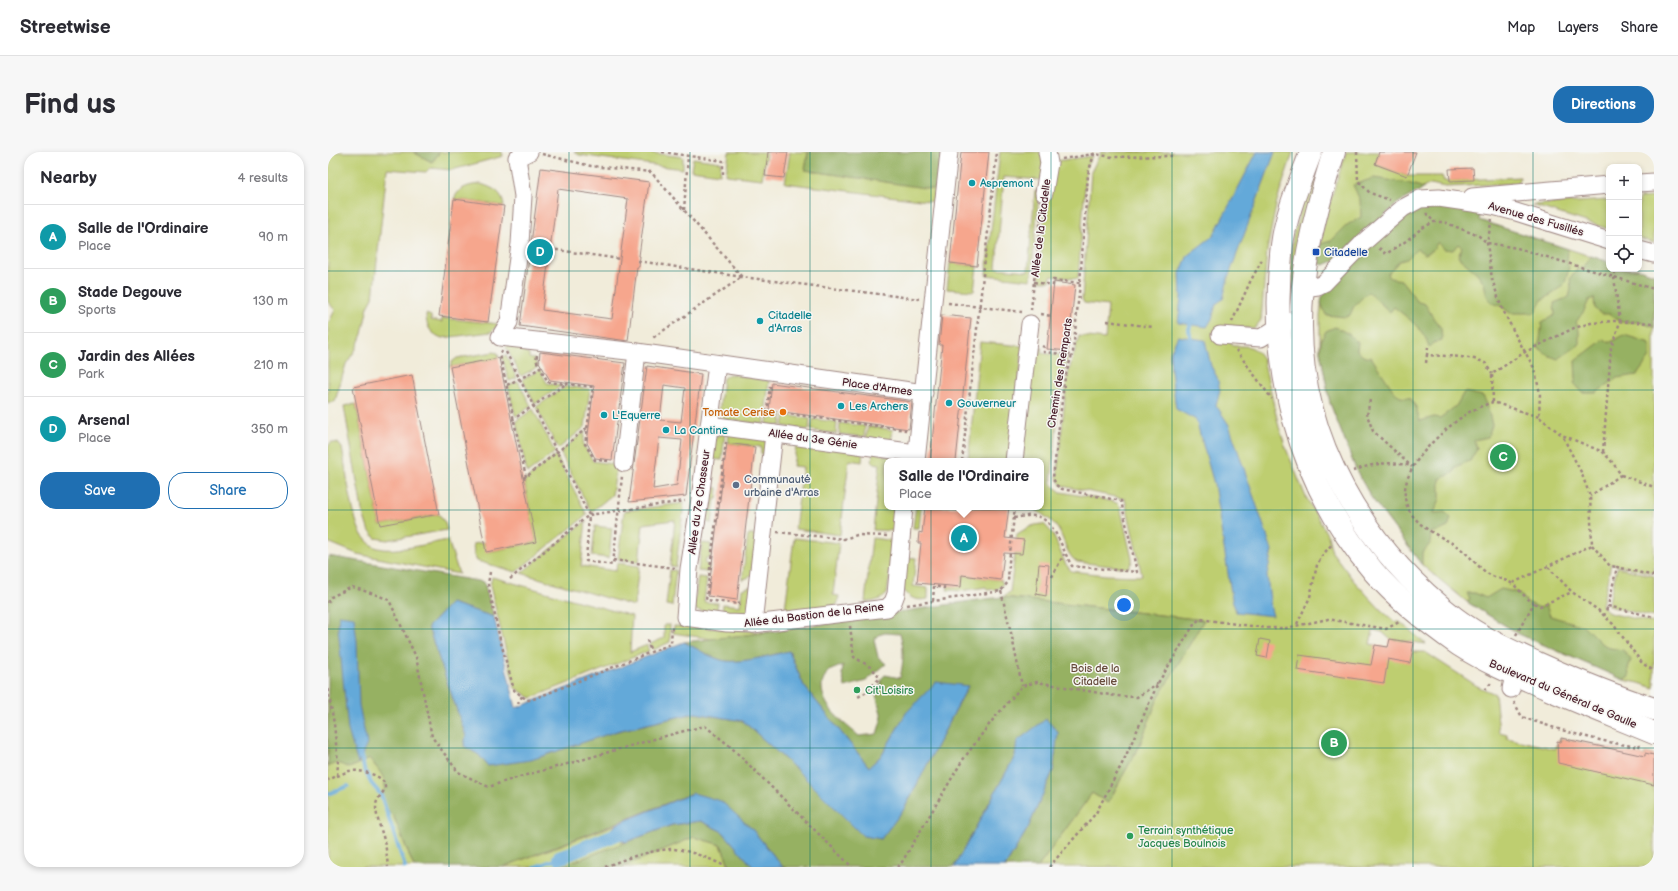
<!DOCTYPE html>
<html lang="en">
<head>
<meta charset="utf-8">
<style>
  :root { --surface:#fff; --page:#f7f7f7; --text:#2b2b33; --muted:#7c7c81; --line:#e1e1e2; --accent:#1f6fb2 }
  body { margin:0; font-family:"Balsamiq Sans",sans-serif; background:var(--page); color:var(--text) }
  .controls { position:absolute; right:12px; top:12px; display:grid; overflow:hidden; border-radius:8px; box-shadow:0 2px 6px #0003 }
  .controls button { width:36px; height:36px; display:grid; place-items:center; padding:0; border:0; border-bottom:1px solid var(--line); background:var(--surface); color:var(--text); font:20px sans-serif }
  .you { position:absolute; left:796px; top:453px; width:14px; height:14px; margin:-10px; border:3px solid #fff; border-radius:50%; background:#1a73e8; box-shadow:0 0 0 6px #1a73e833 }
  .badge { display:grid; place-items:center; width:26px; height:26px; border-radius:50%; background:var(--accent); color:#fff; font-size:13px; font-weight:700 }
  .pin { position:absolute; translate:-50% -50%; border:2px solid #fff; box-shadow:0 1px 4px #0006 }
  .popup { position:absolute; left:556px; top:306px; width:160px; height:52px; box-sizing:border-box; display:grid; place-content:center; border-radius:8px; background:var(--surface); filter:drop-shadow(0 1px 3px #0005); font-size:13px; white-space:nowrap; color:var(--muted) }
  .popup b { font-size:15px; color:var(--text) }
  .popup::after { content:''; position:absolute; left:50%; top:100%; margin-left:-8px; border:8px solid transparent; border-top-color:var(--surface) }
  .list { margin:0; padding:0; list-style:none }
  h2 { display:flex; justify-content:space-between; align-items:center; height:52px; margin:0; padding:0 16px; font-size:17px }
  h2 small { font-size:13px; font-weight:400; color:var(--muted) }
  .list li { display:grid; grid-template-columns:26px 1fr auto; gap:12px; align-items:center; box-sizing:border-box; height:64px; padding:0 16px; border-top:1px solid var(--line) }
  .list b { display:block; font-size:15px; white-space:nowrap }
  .list p { margin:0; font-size:13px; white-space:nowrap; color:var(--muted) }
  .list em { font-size:13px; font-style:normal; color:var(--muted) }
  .actions { display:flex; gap:8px; padding:12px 16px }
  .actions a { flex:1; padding:9px 0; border:1px solid var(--accent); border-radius:16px; text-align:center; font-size:14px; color:var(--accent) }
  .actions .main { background:var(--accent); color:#fff }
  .icon { flex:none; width:22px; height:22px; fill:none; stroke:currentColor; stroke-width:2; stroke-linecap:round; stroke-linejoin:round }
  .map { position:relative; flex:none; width:1326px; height:715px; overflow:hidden; border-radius:16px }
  header { display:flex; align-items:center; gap:24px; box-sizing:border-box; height:56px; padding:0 20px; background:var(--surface); border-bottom:1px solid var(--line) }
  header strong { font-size:19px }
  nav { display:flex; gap:22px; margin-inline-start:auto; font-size:14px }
  .intro { display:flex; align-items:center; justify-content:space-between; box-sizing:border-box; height:96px; padding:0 24px }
  h1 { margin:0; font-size:28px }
  .button { padding:10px 18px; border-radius:16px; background:var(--accent); color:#fff; font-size:14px; font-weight:700 }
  main { display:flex; gap:24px; padding:0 24px }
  aside { flex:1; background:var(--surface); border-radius:16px; box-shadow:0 2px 6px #0003 }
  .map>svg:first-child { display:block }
</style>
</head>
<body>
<header>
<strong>Streetwise</strong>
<nav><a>Map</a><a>Layers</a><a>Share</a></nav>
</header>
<div class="intro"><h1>Find us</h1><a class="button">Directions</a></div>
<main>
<aside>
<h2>Nearby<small>4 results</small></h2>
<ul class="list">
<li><span class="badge" style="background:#0f9aa8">A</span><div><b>Salle de l'Ordinaire</b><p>Place</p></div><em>90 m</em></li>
<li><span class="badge" style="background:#2e9e5b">B</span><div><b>Stade Degouve</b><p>Sports</p></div><em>130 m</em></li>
<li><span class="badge" style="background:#2e9e5b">C</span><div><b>Jardin des Allées</b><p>Park</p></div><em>210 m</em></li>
<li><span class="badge" style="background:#0f9aa8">D</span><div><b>Arsenal</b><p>Place</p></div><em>350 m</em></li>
</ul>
<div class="actions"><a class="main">Save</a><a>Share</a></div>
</aside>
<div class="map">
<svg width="1326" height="715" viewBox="0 0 1326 715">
  <rect width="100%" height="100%" fill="#f6f6f2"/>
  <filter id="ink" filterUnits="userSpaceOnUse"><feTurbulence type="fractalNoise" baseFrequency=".025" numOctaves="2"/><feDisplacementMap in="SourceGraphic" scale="8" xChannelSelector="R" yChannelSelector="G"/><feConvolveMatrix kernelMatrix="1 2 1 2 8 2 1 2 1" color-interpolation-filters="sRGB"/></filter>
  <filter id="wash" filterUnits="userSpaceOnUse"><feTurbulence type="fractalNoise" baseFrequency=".012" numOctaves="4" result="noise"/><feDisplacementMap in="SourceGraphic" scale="16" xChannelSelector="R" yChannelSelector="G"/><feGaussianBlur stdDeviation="0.9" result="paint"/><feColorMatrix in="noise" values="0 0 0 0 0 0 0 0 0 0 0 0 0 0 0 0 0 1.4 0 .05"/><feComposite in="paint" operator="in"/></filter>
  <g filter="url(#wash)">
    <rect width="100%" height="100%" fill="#f1ecda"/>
    <g fill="#bece70" stroke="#84764e">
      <path d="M0,0H85L104,10L112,0H174L175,4L124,18L102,16L98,20L59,17L45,146L40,155L34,182L28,197L18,212L7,249L0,251V172L7,158L0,150Z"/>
      <path d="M246,0H317L355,5V17L251,3Z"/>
      <path d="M401,0H438L434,27L398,23Z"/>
      <path d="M462,0H480L477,18L609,37L608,50L457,31Z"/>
      <path d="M672,0H715V28L676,25L668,116L700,119L707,39L711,40L703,128L658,123Z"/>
      <path d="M773,0H965L949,49L939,98L933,168L926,177L903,174L898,180L905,194C921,194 926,193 935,207L951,275L959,299L977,343L1000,384L1004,400L1026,429L1053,458L1067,470H1072L1098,492L1062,487L1054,480L1045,478L1042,492L1086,500H1097L1149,534L1167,542L1171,580L1179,582V586L1227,597L1230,589H1233V586L1316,604L1317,601L1326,603V715H710L764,641L780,651L812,592L830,546L875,468L675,445L682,440L687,402H694L695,389L688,388L689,382C699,376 705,372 716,372L725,382L737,411L743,419L778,423L814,424L797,347L739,335L733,333L729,326L739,226L751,184L777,187L780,154L756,151L754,147L763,20Z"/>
      <path d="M991,0H998L964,150L960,149L965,83Z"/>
      <path d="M1018,0H1051L1047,12L1079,24H1114L1116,29L1192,25L1191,31L1117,35L1103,32L1084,41L1070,51L996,113L991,111C992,72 1007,36 1018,0Z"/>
      <path d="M764,4L759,13L758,21L750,127L723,124L722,129H711L718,42L728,9Z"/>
      <path d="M365,6L393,10L392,22L363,18Z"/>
      <path d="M153,32C165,36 175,40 176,54L126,47C131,35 141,33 153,32Z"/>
      <path d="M1326,45V91L1311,86V46Z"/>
      <path d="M1281,48V77L1204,53Z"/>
      <path d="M1150,68L1281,110V117H1310L1326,122V421L1283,412L1274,453L1281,461L1326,471V536L1311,531L1296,528L1191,482L1139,450L1094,413L1043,345L1029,320L1002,251L992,199V164L994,145L1018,116Z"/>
      <path d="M622,111L649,114L646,139L619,137Z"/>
      <path d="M98,162L103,164V168L114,170V166L171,172L163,180L114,186C103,182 98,175 98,162Z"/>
      <path d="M652,190L695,194L682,309H640Z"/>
      <path d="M180,193H196L198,202H201V206L206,207L210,215L193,224L178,195Z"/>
      <path d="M705,196H714L713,201L740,204L733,234L723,329L725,334L733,340L782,349L789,351L792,354L804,407V410L800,416L749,410C738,403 737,388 730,377C724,367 713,362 703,355H713V309H691Z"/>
      <path d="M166,200L170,201L171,206L122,215L124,210L129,206Z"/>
      <path d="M178,203L189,226L181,229L174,205Z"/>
      <path d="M212,218L219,231L233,234L207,252L194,227Z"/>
      <path d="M401,222L441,229L436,272L399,268L391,262L395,226Z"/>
      <path d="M190,229L203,254L189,264L187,263L180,234Z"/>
      <path d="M238,234L262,237L257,275L230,297L208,255Z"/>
      <path d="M28,252L52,373L111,362L117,371L119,378L59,388L47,386L40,377L34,358L16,254Z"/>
      <path d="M205,257L227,300L200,321L198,317L188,269Z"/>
      <path d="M440,261L454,263L453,274L439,272Z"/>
      <path d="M457,263L482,267L481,278L455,274Z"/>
      <path d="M485,267L509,270L508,282L483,278Z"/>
      <path d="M512,271L537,274L536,285L511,282Z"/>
      <path d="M540,274L565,278L563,290L538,286Z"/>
      <path d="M257,279L255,292L265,309L289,313L284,343L263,360L232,300Z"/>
      <path d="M397,280L394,308L384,307L386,286Z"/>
      <path d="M401,281L437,284L440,302H433V295L400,291Z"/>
      <path d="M469,289L535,298L534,310L521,308L512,383L467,377L475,315L465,314Z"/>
      <path d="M3,290L10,291L14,296C18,317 24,367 34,383C38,388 44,395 50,396C67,401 102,391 120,388L131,422L29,402L0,390V295Z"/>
      <path d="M545,300L568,307L569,309H559V355H571L568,379L545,378L552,312L544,311Z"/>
      <path d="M228,303L259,363L188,420L149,409L146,403L145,392L156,390L159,400L208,390L196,329Z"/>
      <path d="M381,335L390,336L389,347H387L384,371L377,370Z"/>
      <path d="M356,351L348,415L342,414L347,368L315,372L311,410L290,407L296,359Z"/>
      <path d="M588,355H593L591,376H585Z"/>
      <path d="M258,369L253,414L288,419L289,411L311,414L306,454L193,421Z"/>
      <path d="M267,374L284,376L281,406L264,404Z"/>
      <path d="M420,383H434L428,422L414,428Z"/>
      <path d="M466,386L511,391L505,443L511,444L509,453L475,460L460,462L457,457Z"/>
      <path d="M544,386L567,389L559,442C553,448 546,450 537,450Z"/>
      <path d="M374,391L383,392L382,406H378L377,412L381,413L380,420L370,419Z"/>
      <path d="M576,405L588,406L585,434L600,436V447C588,449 582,447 575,437Z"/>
      <path d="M1289,415L1326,424V465L1280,454Z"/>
      <path d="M342,418H348L344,454L338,453Z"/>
      <path d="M634,423L673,428L675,432L670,437L659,438L658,435L632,439L619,438L620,434L633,435Z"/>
      <path d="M164,425L304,464L302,500L319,493L321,499L203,546L187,536L162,434Z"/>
      <path d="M370,425L379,426L376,450L390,451L388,462L368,458L366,454Z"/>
      <path d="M427,433L419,462L415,464L394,463L395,452L412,454L414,437Z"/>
      <path d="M336,473H342V490L325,498L322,492L336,486Z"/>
      <path d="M346,474L443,480L384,487L345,481Z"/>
      <path d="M0,537L21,616L42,607C51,620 64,628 53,643L58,656L66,665L86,715H0Z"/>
      <path d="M289,672L278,683L298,690L232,715H175Z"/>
      <path d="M366,685L393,693L402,715H294Z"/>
    </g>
    <g fill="#96b162" stroke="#706846" fill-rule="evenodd">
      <path d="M85,0H112L104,10Z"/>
      <path d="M480,0H614L610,38L477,18Z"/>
      <path d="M1046,26L1080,31L1096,36L1070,51L1008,108L996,113L991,111L992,92L1003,89L1019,73L1033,65L1032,48L1025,33Z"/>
      <path d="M1100,52L1153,58L1151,68L1240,97L1239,111L1241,116L1237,131L1226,141L1214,148L1207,161H1182L1173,154L1164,151L1159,144L1156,131L1149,121L1130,105L1134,95L1130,92L1125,98L1116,97L1110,90L1104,99L1097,102L1089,97L1079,107L1071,109L1060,122L1062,126L1073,128L1090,150L1097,152L1106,167L1113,176L1114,188L1105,191L1101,195C1097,178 1080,166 1066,155L1062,160L1040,140L1026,154L1022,163L1018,165L998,163L993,151L994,145L1018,116L1070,67Z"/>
      <path d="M1263,104L1281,110V117H1310L1326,122V175L1311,170H1292L1282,162H1273L1267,157L1266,146L1261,148L1256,159L1248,170L1251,178V193L1230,207L1222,204L1209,195L1212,188L1214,170L1227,163L1226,151L1241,145L1243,137L1242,126L1247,119L1256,115Z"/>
      <path d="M1007,175L1021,182L1030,191L1029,198C1033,203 1036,206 1043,205L1065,238L1072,245L1082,246L1088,255L1092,269L1106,265L1112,266L1128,254L1136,240L1155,244L1159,252L1164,273L1160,285L1146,288L1149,297L1142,309L1129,314L1125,321L1112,327V347L1106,361L1117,360L1123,366L1120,375L1109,380H1103L1102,392L1094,401V413L1043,345L1029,320L1002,251L992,199L993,188L998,179Z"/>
      <path d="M1296,183L1322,191V205L1309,223L1289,226L1268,241H1255L1246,231L1248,227L1247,209L1275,188L1283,190Z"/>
      <path d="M0,404L156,430L166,465L123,451L100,475L138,584L136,594L151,603L160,614L289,579L367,561L415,569L469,618L552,687L576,657L640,534L578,561L554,603L541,615L476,534L461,499C443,503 410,513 393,508C380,504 368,496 356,490L443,480L649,448L675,445L876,468L830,546L812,592L780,651L764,641L710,715H677L700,676L725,619L727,600L700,581L689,590L687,604L626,715H455L424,677L365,641L175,715H86L66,665L58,656L53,643C63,629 51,619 42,607L21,616L10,611L0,614ZM557,481L572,482C577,497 575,512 572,526L557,523L553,527V533L547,539L554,565L549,582L531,584C516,571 493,555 494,533C495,529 497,522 501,519C505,517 511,515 515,513L514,522L517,535L538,529L558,512L550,505L546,488L550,483Z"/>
      <path d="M1173,437L1191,441L1199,450L1212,456L1218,453L1222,464L1256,474L1273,491L1282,496L1295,498L1303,508L1300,516L1301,525L1296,528L1191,482L1139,450L1142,448L1139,441H1147L1158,446Z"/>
      <path d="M373,669L395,680L425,715H402L393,693L366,685L294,715H231L344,673Z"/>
    </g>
    <g fill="#63a9d9" stroke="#566482">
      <path d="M929,0H947L900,126L895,147L888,152L884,167L879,175L850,171L853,145L852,121L860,103L885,84Z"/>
      <path d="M850,184L877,188L883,214L889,225L892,238L888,253L901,273L944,398L939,423L943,457L945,464L908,460L904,447L886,332L868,268L848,257L843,219L842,201Z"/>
      <path d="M123,451L166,465L188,556L356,490C368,496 380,504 393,508C410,513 443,503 461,499L476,534L541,615L554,603L578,561L608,530L640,534L576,657L553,687L535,684L469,618L415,569L367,561L289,579L203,608L160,614L151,603L136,594L138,584L100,475Z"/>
      <path d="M11,463L26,465L29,489L31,553L39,592L30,612L20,578L10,476Z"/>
      <path d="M718,567L730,580L725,619L700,676L678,713L677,715H626L687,604L689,589Z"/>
      <path d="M365,641L393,649L424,677L455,715H425L395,680L373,669L344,673L298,690L278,683L289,672Z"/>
    </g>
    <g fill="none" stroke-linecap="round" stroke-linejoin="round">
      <g stroke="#63a9d9" stroke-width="4">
        <path d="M863,190L861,177L864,168"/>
        <path d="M32,601L36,616L43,631L53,643L77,715"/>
        <path d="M0,642L20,634"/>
        <path d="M207,715L231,706"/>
      </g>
      <path stroke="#63a9d9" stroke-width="14" d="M231,706L301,677"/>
    </g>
    <g id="blocks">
      <g fill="#f6a68d" fill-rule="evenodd">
        <path d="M440,0H460L456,26L437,24Z"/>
        <path d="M633,0H661L649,114L622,111Z"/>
        <path d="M1051,0H1088L1079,24L1047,12Z"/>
        <path d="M213,16L321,30L311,104H312L311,115H309L300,189L192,174ZM230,37L300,47L284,167L214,158Z"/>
        <path d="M1145,16L1146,28L1122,29L1121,17Z"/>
        <path d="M126,47L176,54L160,170L111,164Z"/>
        <path d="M726,130L747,133L740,199L719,197Z"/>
        <path d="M614,163L643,166L628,309H602L614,193H611Z"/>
        <path d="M212,200L297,211L284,308L267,306L259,291L266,234L222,228L211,210Z"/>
        <path d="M171,206L208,390L158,400L122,215Z"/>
        <path d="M319,214L373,222L358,344L301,350ZM336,233L357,236L353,270L332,268ZM331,286L354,288L349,333L325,337Z"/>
        <path d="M84,223L111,362L52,373L25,235Z"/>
        <path d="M444,231L584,250L581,277L441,258Z"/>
        <path d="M399,291L427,295L409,448L380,444Z"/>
        <path d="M597,355H681L677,386L696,388L694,402L676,401L673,428L634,423L633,435L589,431L593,391H590L591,380L594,381Z"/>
        <path d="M711,412L721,413L718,444L708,442Z"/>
        <path d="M932,487L942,489L939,506L929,504Z"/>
        <path d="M1062,487L1086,491L1082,511L1060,507L1056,531L969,518L971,503L1043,513L1047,493L1060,495Z"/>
        <path d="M1233,586L1317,604V601L1326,603V633L1230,611L1229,589L1233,590Z"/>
      </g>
    </g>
  </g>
  <g filter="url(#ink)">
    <use href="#blocks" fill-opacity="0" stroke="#9e8682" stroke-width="1"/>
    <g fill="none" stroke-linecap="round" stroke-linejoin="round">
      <g stroke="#9e8682" stroke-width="19">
        <g id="minor">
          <path d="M201,0L189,6L195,44L192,92L181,170L172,185L309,200L596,241"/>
          <path d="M1311,31L1326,30"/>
          <path d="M716,41L721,11L719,0"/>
          <path d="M1144,45L1281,33"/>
          <path d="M1311,98L1326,102"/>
          <path d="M975,136L990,134L996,131L1037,89L1075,56L1092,47L1111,46L1165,54L1188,60L1281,89"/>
          <path d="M892,183L933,186L959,169"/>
          <path d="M389,212L372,347L361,417L357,465L399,471L425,472L559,456L565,450L568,442L576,355"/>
          <path d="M381,273L588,301"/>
          <path d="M588,309L621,0"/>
          <path d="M686,309L702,172"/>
          <path d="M296,311L309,200"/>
          <path d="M425,472L446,282"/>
          <path d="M1183,537L1186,523"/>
        </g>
      </g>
      <g stroke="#9e8682" stroke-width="24">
        <g id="major">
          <path d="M983,0C972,30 958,61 954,93C940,211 968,328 1046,420C1070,448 1101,472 1131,493C1159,511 1188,523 1218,536C1254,552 1290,566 1326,581"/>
          <path d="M1006,0C989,55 973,112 973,171C972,288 1036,396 1127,466C1152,485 1181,498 1209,511C1247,528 1286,544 1326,557"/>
        </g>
      </g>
      <g stroke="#9e8682" stroke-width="2.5" stroke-dasharray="3 3" stroke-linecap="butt">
        <path d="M334,0L395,9V22"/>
        <path d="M1029,0L1030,29L1042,41L1062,48"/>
        <path d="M214,2L263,14L323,20L414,125L323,187"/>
        <path d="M734,7L766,2L784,5L843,4L842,0"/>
        <path d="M356,58L360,4"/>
        <path d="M1098,61L1106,70"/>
        <path d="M1164,67L1159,91L1164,127L1173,154L1187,182L1206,216L1212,241L1211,265L1234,283L1275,300L1285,311L1293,323L1262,344"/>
        <path d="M1051,96L1058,102L1078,89L1094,76L1106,70H1116L1151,84L1159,91L1189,96L1326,137"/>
        <path d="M222,97L292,107"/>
        <path d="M310,109L414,125L591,147"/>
        <path d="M706,130L725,133V128L752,131"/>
        <path d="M620,151L694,160"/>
        <path d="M703,158L714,54"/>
        <path d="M713,162L723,164"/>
        <path d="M779,169L825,175"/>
        <path d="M904,170L922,130L935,106"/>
        <path d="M714,194L716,195V200L744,203"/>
        <path d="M1100,195L1099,203C1113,204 1146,204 1157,211C1159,213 1162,219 1164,222"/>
        <path d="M908,198L944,247"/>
        <path d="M174,199L172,203L198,325"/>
        <path d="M178,200L261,363L258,409L285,413L294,324"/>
        <path d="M209,203L208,208L220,230L265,235L257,292L267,308L281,309"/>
        <path d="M1098,211L1099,203"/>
        <path d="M179,233L213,216"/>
        <path d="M1042,248L1039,263L1045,279L1084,315"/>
        <path d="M1165,250L1164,222L1197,200L1246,176L1263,171L1286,169L1326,171"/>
        <path d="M439,259L578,278"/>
        <path d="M438,266L442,234"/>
        <path d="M184,268L238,232"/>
        <path d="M398,290L378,448L411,452V449"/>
        <path d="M1275,300L1283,196L1292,170L1286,125L1287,117"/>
        <path d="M634,309L669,0"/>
        <path d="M1025,319C1046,311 1061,309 1084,314"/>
        <path d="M1293,323L1326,335"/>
        <path d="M195,326L198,325L259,276"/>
        <path d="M686,366C694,365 704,362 711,365C728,371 735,400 744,414L809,420L793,349L734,337L728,333L725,326L735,240L737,225L745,200L752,131L760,22L766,2L768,0"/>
        <path d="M449,380L516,387L529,383L560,384"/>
        <path d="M1264,393L1282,414L1289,415"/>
        <path d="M285,408L347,416"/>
        <path d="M1220,415L1244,440L1270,458L1285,472L1314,511L1326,519"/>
        <path d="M162,420L160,432L172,487L186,538L199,548H203L343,492L344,473"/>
        <path d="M1326,424L1289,415L1280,454L1326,465"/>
        <path d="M724,425L736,402"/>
        <path d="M182,427L261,363L357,349"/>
        <path d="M1185,431L1264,393L1262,344L1253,320L1234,283"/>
        <path d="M673,439L684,485L694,534"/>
        <path d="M605,449L606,434L616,436V433"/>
        <path d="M0,451L3,445L24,435L49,443L61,448L88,505L104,585L130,620L161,635C193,623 227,616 260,606C299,595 338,583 377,574L403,595L524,715"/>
        <path d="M1206,451L1212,454L1244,440"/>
        <path d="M579,453L673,439L680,430L681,410L687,355"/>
        <path d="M1276,464L1280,454"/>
        <path d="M969,472L982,445L989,413L993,405L1004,392"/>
        <path d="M522,474L526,505C535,511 548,516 551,527L537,541L528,546"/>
        <path d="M1188,483L1206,451C1198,447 1193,439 1186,433C1179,427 1167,427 1159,421C1149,414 1143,405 1134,398C1118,385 1099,382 1085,364C1056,328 1111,281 1138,262C1146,257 1156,253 1165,250L1211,265"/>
        <path d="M319,488L323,500"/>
        <path d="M0,537L6,572L10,611L9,624L0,628"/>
        <path d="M1157,538L1164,530"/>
        <path d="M1186,550L1194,565C1231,578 1271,590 1311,595L1312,593"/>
        <path d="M190,552L194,544"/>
        <path d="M9,624C13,623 17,620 21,619C30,617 58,623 57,635C57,641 48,645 48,654C48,667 55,681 57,693C59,700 59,708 60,715"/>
        <path d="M277,715C298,706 320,699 342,697C355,696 387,708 398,715"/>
        <path d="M569,715L574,710L634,609L663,570L694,534L709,530L788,544L809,545L830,531"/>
        <path d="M721,715L768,661L796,608L830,531L867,471L872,467L938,476H958L1000,467L1058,477L1073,469"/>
      </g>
      <use href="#minor" stroke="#fff" stroke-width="17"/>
      <use href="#major" stroke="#fff" stroke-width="22"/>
    </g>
  </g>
  <path fill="none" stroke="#0f766e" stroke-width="1" stroke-opacity="0.55" d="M121,0V715M241,0V715M362,0V715M482,0V715M603,0V715M723,0V715M844,0V715M964,0V715M1085,0V715M1205,0V715M0,119H1326M0,238H1326M0,358H1326M0,477H1326M0,596H1326"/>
  <g fill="#0f9aa8" stroke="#f6f6f2" stroke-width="1.5">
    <circle cx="644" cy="31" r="4"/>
    <circle cx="432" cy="169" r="4"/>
    <circle cx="621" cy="251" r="4"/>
    <circle cx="513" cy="254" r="4"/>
    <circle cx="276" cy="263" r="4"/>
    <circle cx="338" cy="278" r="4"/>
  </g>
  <rect fill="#1a4fb4" stroke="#f6f6f2" stroke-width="1.5" x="984" y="96" width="8" height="8" rx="2"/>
  <circle fill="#e8710a" stroke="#f6f6f2" stroke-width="1.5" cx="455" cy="260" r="4"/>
  <circle fill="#5c6f8a" stroke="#f6f6f2" stroke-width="1.5" cx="408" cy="333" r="4"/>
  <g fill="#2e9e5b" stroke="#f6f6f2" stroke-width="1.5">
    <circle cx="529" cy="538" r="4"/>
    <circle cx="802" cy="684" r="4"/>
  </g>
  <g text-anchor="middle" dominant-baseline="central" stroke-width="3" stroke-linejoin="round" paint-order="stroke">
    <g font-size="11" fill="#0d838f" stroke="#f6f6f2" text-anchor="start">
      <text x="652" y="31">Aspremont</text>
      <text x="440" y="163">Citadelle<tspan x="440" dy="13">d'Arras</tspan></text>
      <text x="629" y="251">Gouverneur</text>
      <text x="521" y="254">Les Archers</text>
      <text x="284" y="263">L'Equerre</text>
      <text x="346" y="278">La Cantine</text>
    </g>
    <g font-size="11" fill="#4a1f2b" stroke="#f6f6f2">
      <text transform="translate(1208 67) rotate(16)">Avenue des Fusillés</text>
      <text transform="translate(713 76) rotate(-83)">Allée de la Citadelle</text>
      <text transform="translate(732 221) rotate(-81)">Chemin des Remparts</text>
      <text transform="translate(549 235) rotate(8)">Place d'Armes</text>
      <text transform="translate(485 287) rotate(8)">Allée du 3e Génie</text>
      <text transform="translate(371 350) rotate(-82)">Allée du 7e Chasseur</text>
      <text transform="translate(486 463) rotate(-7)">Allée du Bastion de la Reine</text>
      <text transform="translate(1235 542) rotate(23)">Boulevard du Général de Gaulle</text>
    </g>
    <g font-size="11" fill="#164399" stroke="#f6f6f2" text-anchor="start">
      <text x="996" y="100">Citadelle</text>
    </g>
    <g font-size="11" fill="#c56008" stroke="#f6f6f2" text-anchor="end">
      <text x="447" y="260">Tomate Cerise</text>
    </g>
    <g font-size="11" fill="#4e5e75" stroke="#f6f6f2" text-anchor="start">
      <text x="416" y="327">Communauté<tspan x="416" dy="13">urbaine d'Arras</tspan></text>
    </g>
    <g font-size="11" fill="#674b3c" stroke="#f6f6f2">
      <text x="767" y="516">Bois de la<tspan x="767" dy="13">Citadelle</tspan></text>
    </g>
    <g font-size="11" fill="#27864d" stroke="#f6f6f2" text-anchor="start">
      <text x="537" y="538">Cit'Loisirs</text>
      <text x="810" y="678">Terrain synthétique<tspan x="810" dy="13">Jacques Boulnois</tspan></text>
    </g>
  </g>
</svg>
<div class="controls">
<button>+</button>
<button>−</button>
<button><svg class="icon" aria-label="locate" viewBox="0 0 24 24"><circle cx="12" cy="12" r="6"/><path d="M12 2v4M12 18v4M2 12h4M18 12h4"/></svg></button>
</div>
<div class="you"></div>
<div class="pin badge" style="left:636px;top:386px;background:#0f9aa8">A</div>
<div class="popup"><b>Salle de l'Ordinaire</b>Place</div>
<div class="pin badge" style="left:1006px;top:591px;background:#2e9e5b">B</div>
<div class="pin badge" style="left:1175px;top:305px;background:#2e9e5b">C</div>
<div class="pin badge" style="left:212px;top:100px;background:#0f9aa8">D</div>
</div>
</main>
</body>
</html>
